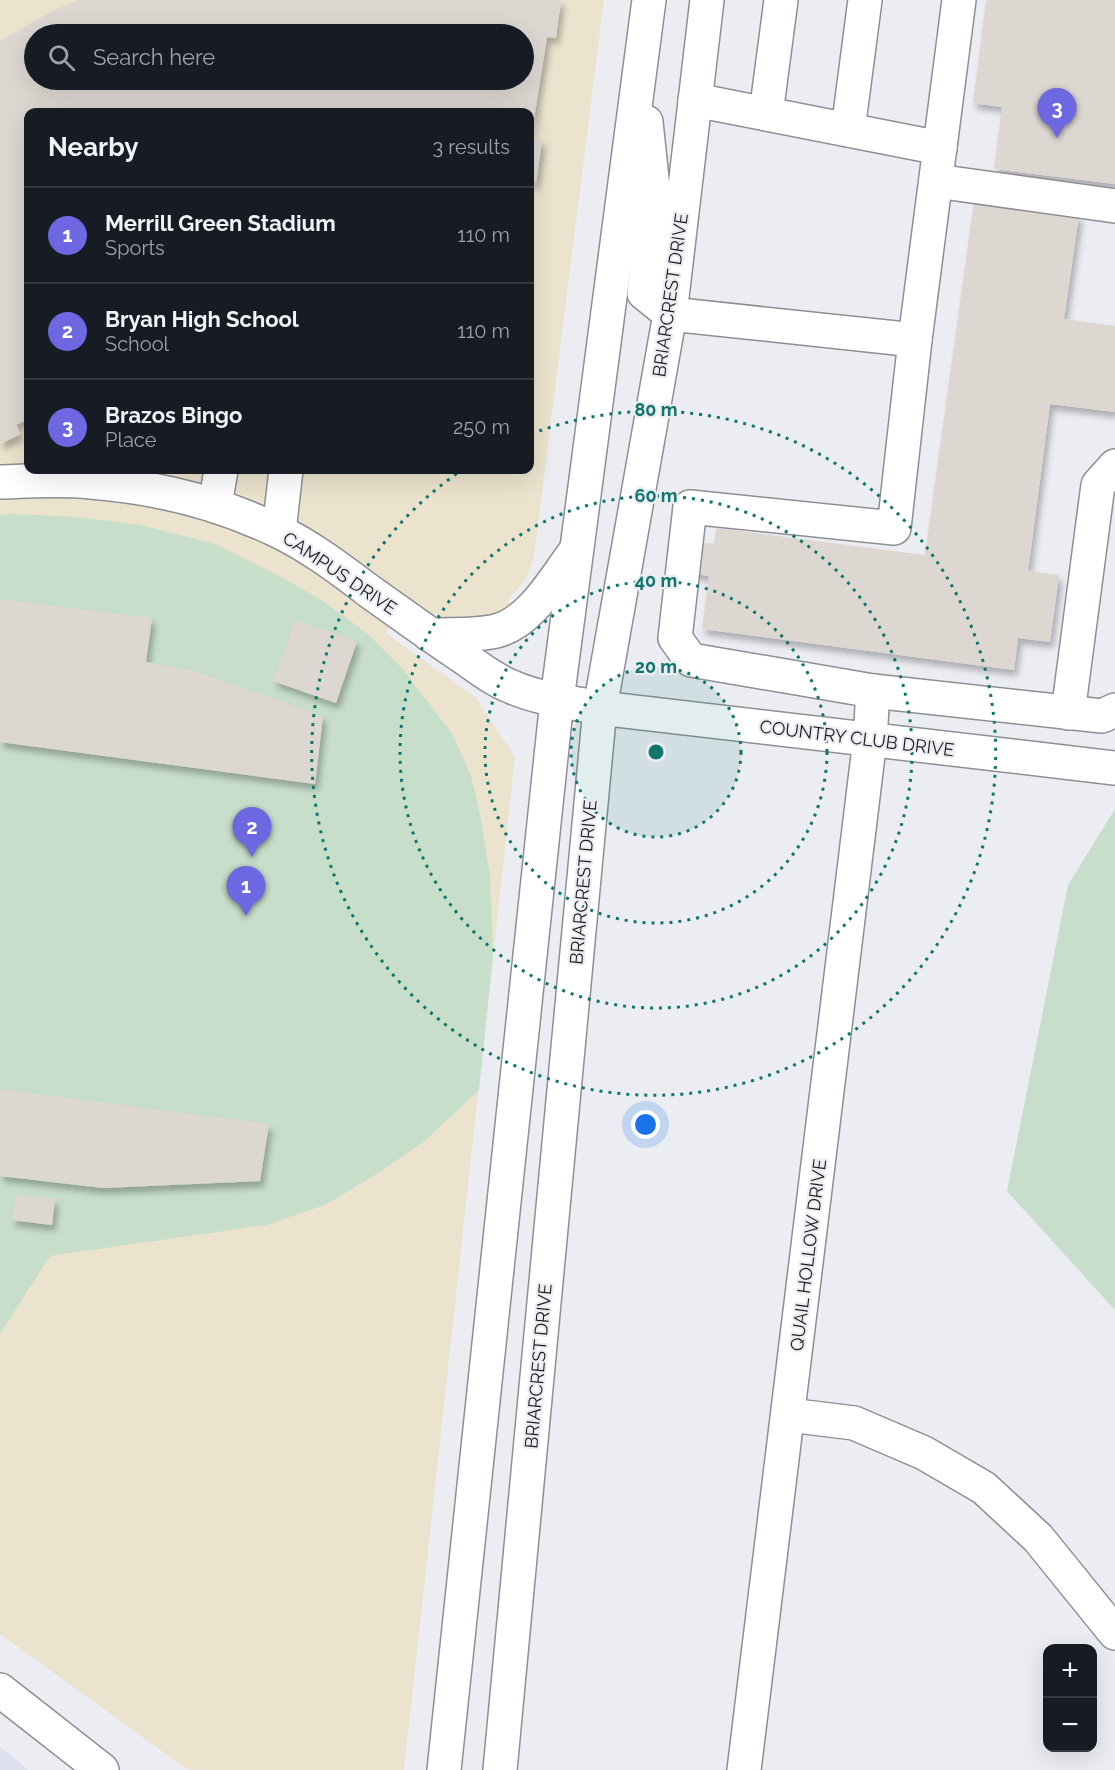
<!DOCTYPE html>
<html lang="en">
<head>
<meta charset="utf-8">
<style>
  :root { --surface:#171b24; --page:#242831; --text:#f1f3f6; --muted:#9ea1a6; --line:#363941; --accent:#6d67e1 }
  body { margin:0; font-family:Raleway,sans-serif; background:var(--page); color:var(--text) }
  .controls { position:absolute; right:18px; bottom:18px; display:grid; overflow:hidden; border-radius:12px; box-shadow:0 6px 24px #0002 }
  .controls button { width:54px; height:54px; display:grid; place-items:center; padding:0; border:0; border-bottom:2px solid var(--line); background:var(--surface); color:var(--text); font:30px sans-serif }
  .you { position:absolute; left:646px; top:1125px; width:21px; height:21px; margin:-15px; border:4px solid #fff; border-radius:50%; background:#1a73e8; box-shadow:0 0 0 9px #1a73e833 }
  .badge { display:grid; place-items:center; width:39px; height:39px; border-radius:50%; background:var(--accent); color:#fff; font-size:20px; font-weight:700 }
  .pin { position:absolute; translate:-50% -50px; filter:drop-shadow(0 2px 3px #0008) }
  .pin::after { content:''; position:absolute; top:32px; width:21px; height:18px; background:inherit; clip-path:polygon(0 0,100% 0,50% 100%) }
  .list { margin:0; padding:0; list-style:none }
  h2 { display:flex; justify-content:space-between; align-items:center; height:78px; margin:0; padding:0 24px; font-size:26px }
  h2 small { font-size:20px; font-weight:400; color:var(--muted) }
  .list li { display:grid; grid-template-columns:39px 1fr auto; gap:18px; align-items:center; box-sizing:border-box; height:96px; padding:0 24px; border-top:2px solid var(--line) }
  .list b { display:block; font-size:22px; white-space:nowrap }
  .list p { margin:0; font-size:20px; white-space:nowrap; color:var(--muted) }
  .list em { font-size:20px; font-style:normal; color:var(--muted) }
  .icon { flex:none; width:33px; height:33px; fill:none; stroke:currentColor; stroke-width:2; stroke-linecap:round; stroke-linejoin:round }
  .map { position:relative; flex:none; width:1115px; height:1770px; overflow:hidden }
  .search { position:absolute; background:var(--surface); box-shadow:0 6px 24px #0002; left:24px; top:24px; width:510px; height:66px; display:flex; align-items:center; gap:15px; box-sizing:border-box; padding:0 21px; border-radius:33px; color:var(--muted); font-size:22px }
  .panel { position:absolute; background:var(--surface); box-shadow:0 6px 24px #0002; left:24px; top:108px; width:510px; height:366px; border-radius:12px }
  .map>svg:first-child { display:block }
</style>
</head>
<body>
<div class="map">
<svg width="1115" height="1770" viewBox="0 0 1115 1770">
  <defs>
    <filter id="shadow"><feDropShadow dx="3.5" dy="6" stdDeviation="3" flood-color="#0004"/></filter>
  </defs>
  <rect width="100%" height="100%" fill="#ecedf3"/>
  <path fill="#e0e1ef" d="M0,1747L29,1770H0Z"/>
  <path fill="#ebe3cd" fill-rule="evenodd" d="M0,0H604L534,557L527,577L516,591L508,599L513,606L478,620L453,622L429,612L404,595L386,633L476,698L515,757L404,1770H191L184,1767L0,1634ZM34,34H524V80H34ZM28,112H530V470H28Z"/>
  <g fill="#c7deca">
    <path d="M9,514L77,517L140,525L215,544L283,578L323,601L368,634L402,668L453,735L471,776L480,814L490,875L493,957L479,1090L426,1140L383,1170L327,1204L267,1225L50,1256L0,1334V515Z"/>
    <path d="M1115,809V1310L1007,1191L1068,885Z"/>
  </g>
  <g fill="#ddd7d2" fill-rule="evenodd" filter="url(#shadow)">
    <path d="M78,0H561L556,38L547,37L531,138L530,137V112H28V419L16,425L21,434L0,444V41L54,10ZM34,34H524V80H34Z"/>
    <path d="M986,0H1115V184L994,169L1002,107L973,103Z"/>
    <path d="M530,138L542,141L536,183L530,182Z"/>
    <path d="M974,201L1079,215L1064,319L1115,326V412L1050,404L1028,571L1059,575L1050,642L1018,638L1014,670L702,629L709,576L689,573L694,541L714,544L716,528L925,555Z"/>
    <path d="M0,599L152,618L146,662L195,671L323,716L315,784L0,742Z"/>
    <path d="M295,620L357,641L336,703L273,681Z"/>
    <path d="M0,1089L269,1124L260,1181L103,1188L0,1176Z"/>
    <path d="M16,1194L55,1199L52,1225L12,1220Z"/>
  </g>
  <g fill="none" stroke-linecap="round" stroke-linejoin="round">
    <g stroke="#8e8f95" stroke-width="36">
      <g id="minor">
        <path d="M959,0L915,340L894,528L690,507L675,638L691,660L873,691L1102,716L1115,710"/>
        <path d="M695,100L940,148"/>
        <path d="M766,114L781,0"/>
        <path d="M848,130L865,0"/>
        <path d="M936,181L1115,206"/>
        <path d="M670,314L915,340"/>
        <path d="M0,482C30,481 61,479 91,482C155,487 220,503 278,531C311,547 340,569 369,591C397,611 425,631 454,651C473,663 491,679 512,687C539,699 571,702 600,708L1115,768"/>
        <path d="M215,506L221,470"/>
        <path d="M279,531L286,470"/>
        <path d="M1068,713L1098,485L1115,466"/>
        <path d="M789,1415L854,1423L924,1453L984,1488L1038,1538L1115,1633"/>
        <path d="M0,1690L102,1770"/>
        <path d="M744,1770L870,739L873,691"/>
      </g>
    </g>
    <g stroke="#8e8f95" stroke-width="36">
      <g id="major">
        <path d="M646,122L654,198L644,293L670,314"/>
        <path d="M430,635C451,634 475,636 496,631C530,623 554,580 574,553"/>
        <path d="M444,1770L557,700L649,0"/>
        <path d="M500,1770L600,708L670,314L707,0"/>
      </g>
    </g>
    <use href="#minor" stroke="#fff" stroke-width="33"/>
    <use href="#major" stroke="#fff" stroke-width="33"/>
  </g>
  <circle cx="656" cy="752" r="85" fill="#0f766e" fill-opacity=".12"/>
  <g fill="none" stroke="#0f766e" stroke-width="3" stroke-dasharray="3 6">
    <circle cx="656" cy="752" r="85"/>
    <circle cx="656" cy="752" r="171"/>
    <circle cx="656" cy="752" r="256"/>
    <path d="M531 434A342 342 0 1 1 462 470"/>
  </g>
  <g text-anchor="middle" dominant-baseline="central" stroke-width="4.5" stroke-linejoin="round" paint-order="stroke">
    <g font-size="18" fill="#1c1c1e" stroke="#ecedf3">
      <text transform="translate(670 295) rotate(-82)">BRIARCREST DRIVE</text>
      <text transform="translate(340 573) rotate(34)">CAMPUS DRIVE</text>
      <text transform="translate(857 738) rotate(7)">COUNTRY CLUB DRIVE</text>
      <text transform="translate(583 882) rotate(-85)">BRIARCREST DRIVE</text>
      <text transform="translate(808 1255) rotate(-83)">QUAIL HOLLOW DRIVE</text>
      <text transform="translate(538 1366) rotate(-85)">BRIARCREST DRIVE</text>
    </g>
  </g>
  <circle cx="656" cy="752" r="9" fill="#0f766e" stroke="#ecedf3" stroke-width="3"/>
  <g font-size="18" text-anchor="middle" font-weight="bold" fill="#0f766e" stroke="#ecedf3" stroke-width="4.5" stroke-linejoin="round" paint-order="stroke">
    <text x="656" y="416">80 m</text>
    <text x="656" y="502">60 m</text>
    <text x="656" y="587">40 m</text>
    <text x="656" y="673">20 m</text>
  </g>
</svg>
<div class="controls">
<button>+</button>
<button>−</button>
</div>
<div class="you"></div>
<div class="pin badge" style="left:246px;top:916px">1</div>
<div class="pin badge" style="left:252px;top:857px">2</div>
<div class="pin badge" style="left:1057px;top:138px">3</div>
<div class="search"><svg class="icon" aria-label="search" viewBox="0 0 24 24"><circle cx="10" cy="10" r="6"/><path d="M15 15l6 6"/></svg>Search here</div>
<section class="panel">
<h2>Nearby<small>3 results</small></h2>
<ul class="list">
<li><span class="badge">1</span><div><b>Merrill Green Stadium</b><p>Sports</p></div><em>110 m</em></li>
<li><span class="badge">2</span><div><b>Bryan High School</b><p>School</p></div><em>110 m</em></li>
<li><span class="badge">3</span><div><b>Brazos Bingo</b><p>Place</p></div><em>250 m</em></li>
</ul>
</section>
</div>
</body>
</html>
